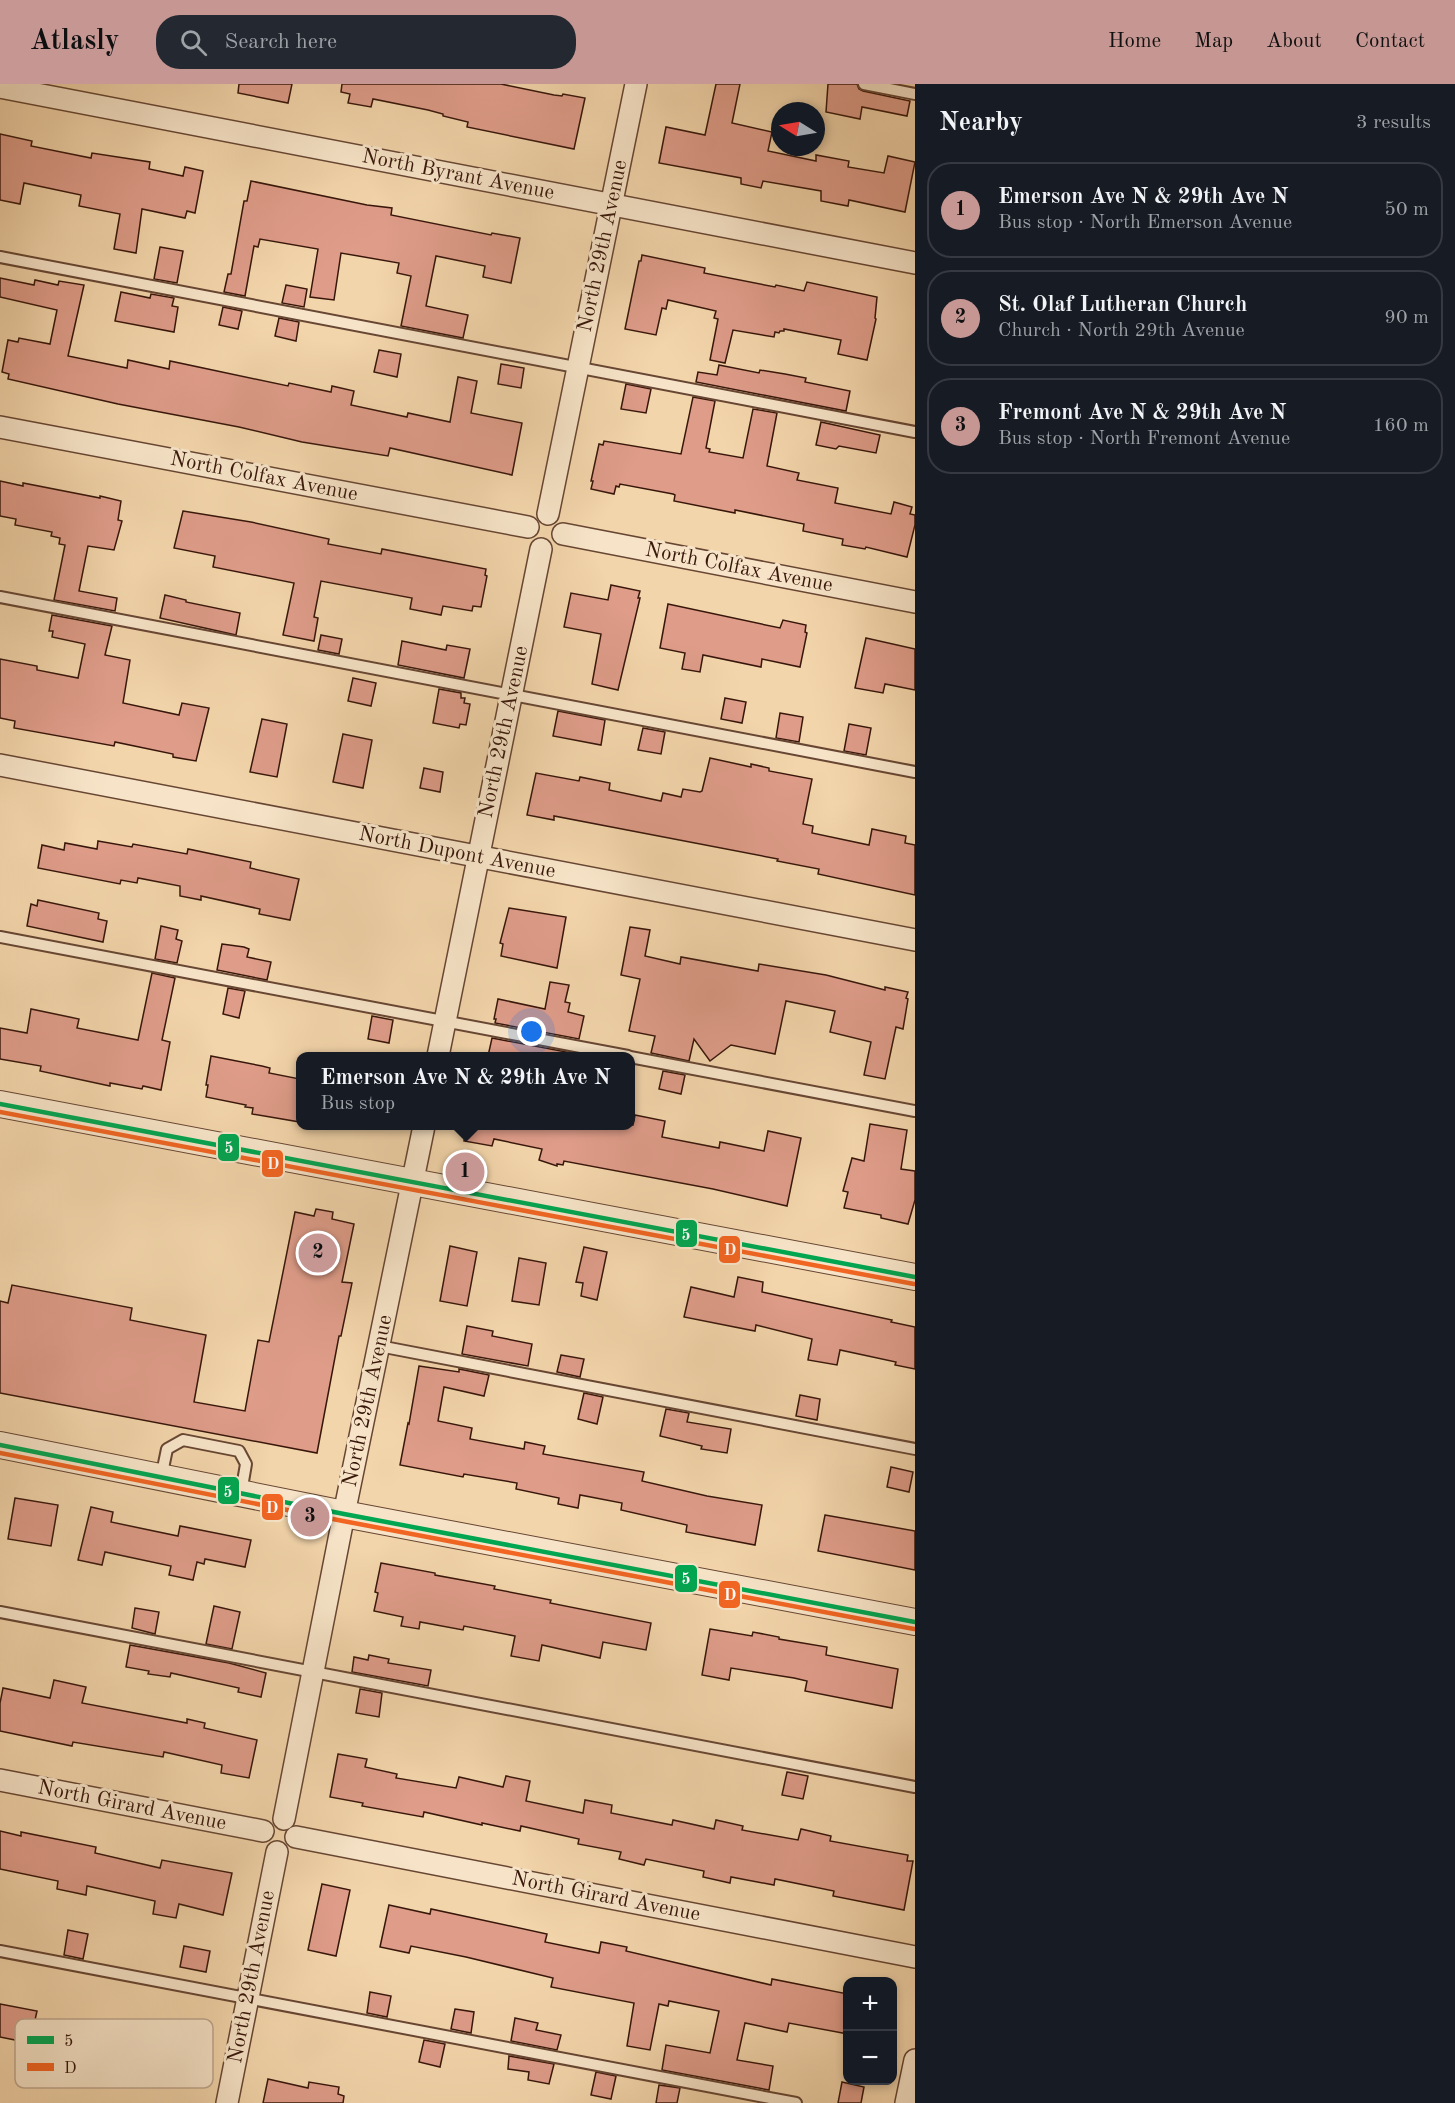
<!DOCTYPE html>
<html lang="en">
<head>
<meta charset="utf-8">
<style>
  :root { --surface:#171b24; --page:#242831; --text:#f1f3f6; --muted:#9ea1a6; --line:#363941; --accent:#c59692 }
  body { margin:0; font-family:"Old Standard TT",serif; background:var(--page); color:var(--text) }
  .controls { position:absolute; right:18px; bottom:18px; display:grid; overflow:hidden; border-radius:12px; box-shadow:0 3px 9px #0003 }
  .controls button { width:54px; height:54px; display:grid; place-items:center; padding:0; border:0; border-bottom:2px solid var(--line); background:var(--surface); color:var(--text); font:30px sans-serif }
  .compass { position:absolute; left:771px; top:18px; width:54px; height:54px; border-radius:50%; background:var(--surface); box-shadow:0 3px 9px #0003; rotate:281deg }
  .you { position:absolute; left:532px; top:948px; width:21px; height:21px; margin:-15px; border:4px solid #fff; border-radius:50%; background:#1a73e8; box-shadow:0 0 0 9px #1a73e833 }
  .badge { display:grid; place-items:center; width:39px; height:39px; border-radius:50%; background:var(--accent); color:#111; font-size:20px; font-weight:700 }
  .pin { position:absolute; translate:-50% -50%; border:3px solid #fff; box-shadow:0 2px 6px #0006 }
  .popup { position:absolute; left:296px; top:968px; width:339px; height:78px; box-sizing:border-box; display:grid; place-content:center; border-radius:12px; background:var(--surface); filter:drop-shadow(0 2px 4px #0005); font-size:20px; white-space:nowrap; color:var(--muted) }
  .popup b { font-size:22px; color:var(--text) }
  .popup::after { content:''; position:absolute; left:50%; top:100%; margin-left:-12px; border:12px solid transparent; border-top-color:var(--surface) }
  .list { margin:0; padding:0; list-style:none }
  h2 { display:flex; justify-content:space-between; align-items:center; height:78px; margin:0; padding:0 24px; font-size:26px }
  h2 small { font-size:20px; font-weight:400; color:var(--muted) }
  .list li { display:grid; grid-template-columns:39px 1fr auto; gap:18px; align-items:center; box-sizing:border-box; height:96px; margin:0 12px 12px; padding:0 12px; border:2px solid var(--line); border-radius:24px }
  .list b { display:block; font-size:22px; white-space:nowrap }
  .list p { margin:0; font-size:20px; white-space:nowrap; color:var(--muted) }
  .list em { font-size:20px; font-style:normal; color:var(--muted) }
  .icon { flex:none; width:33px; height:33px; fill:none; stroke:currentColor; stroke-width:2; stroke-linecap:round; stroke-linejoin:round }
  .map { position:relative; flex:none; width:915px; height:2019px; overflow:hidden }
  header { display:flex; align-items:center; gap:36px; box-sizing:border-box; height:84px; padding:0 30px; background:var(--accent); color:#111 }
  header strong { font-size:28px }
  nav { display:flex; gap:33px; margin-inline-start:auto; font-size:21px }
  .search { width:420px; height:54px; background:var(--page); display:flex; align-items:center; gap:15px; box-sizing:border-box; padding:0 21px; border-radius:24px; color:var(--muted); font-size:22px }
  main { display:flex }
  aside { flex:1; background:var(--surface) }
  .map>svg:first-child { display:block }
</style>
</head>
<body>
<header>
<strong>Atlasly</strong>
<div class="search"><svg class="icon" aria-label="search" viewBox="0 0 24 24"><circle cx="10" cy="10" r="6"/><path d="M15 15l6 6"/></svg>Search here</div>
<nav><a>Home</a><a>Map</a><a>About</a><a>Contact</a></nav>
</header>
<main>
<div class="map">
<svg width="915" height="2019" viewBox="0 0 915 2019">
  <rect width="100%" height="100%" fill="#f3d5ab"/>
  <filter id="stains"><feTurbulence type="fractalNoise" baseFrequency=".00333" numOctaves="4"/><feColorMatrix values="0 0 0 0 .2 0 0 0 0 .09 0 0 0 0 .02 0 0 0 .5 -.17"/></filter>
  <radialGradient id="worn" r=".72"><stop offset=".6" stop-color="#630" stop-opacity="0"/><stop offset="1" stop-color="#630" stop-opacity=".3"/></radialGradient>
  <g fill="#de9c89" stroke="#38170b" stroke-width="1.5">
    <path d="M239,0H292L288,19L238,9Z"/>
    <path d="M342,0H501L554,11L562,12L563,10L585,14L574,65L467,43L468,38L443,32V30L428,26L373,15L371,23L348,19L350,10L341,8Z"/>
    <path d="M716,0H740L732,39L772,48L768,67L816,77V71L849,77L848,83L884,89L888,72L915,78L905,128L849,116L848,122L821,117V107L763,97L761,104L741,100V94L659,79L666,43L705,51Z"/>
    <path d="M828,0H857L859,5L863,7L910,17L907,32L862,23L860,35L826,28Z"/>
    <path d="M0,50L32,57L31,62L91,74L92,69L150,78L149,85L183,92L185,83L203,87L195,129L187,127L185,134L142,125L136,169L114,165L120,130L79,122L81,111L24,99L20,120L0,116Z"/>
    <path d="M251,97L367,121L392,124L391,131L491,151L492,149L520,154L511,199L483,193L485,182L436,172L426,222L468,231L463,254L401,242L411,192L397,189L399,179L341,169L334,216L310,213L318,165L260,155L258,163L254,162L245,212L224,208L228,190H231L244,117H247Z"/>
    <path d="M160,163L183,167L177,199L154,195Z"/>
    <path d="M642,171L705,184L704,189L775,203L776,201L804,207L807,198L877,213L875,234L876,235L867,276L838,270L841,256L784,245V247H780L779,249L775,248L774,253L733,246L725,279L710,276L718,235L714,234L716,227L668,216L666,225L662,224L656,251L625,245L639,177H641Z"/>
    <path d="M0,194L34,201L35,196L58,201L59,197L84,201L68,272L127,284L128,276L169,285L170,277L288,302L289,299L331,308L332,302L354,307L351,321L407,333L408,329L450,338L458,293L477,297L471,329L522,339L512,391L390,364L388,372L302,358L239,343L118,320L8,295L9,290L2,288L8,256L18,258L19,254L50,260L57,226L0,213Z"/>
    <path d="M286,201L307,205L304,223L282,219Z"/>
    <path d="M121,208L150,214L151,210L174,214L172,222L178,223L174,248L115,237Z"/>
    <path d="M223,223L242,227L238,245L219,241Z"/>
    <path d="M279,234L299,238L296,257L275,252Z"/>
    <path d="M379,266L401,270L397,293L374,288Z"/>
    <path d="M501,280L524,284L521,304L498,300Z"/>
    <path d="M719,281L759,289L760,286L785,290L806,294L805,298L850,307L846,327L696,298L698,288L717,291Z"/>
    <path d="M626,300L651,305L646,329L621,325Z"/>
    <path d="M693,313L715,317L706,364L710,365L709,368L743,374L753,325L777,329L767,382L799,389L797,396L838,404L835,419L891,430L894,418L912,423L910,430L915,431V441L907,473L866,463L865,465L842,461L843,455L803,447L804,440L735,426V429L674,417L675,411L673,410L620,400L619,403L616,402L614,410L591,405L593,397H591L599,360L603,361L604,357L681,370Z"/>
    <path d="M821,338L880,351L876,369L839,362L836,365L816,361Z"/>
    <path d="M0,397L23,402V399L100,414V412L121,417L118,436L122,437L114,466L88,462L79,507L117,514L115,527L54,516L65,461L59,460L60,454L51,452L52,448L15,441L16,435L0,432Z"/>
    <path d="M183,427L251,438L329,455L328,460L381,470L382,465L486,485L485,491L487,492L481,523L473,522L472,527L443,522L441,531L410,525L412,514L321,497L314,533L318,534L314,557L283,551L294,499L213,483L215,472L174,464Z"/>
    <path d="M611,501L640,507L638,514H640L618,606L592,600L601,550L564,543L571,509L608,516Z"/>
    <path d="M165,511L186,516V518L240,529L236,551L160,534Z"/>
    <path d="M668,520L780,544L783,536L806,541L805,548L807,549L800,583L762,575L761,583L703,571L700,588L682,585L685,569L660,564Z"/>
    <path d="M52,531L112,542L105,571L130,576L123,619L179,631L182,619L209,624L196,677L173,673V670L115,658L114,662L14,644L15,637L0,634V575L37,582V586L78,594L85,560L52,553L53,547H49Z"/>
    <path d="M321,551L342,555L339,570L318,566Z"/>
    <path d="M866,554L915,565V606L885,600L883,609L855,604Z"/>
    <path d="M402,557L446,566L447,561L470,565L464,594L398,581Z"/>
    <path d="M353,594L376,599L371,622L348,617Z"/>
    <path d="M439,605L461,609V614H465L464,619L470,620L466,641L460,640L459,644L433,639Z"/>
    <path d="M725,614L746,618L742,639L721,635Z"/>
    <path d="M558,627L605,636L601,661L553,652Z"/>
    <path d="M780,629L803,633L799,658L776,654Z"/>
    <path d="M262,635L287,640L277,693L250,688Z"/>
    <path d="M849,640L871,644L866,671L844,667Z"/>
    <path d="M643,644L665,648L661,670L638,666Z"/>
    <path d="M343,650L372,656L363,704L333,698Z"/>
    <path d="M710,674L751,683V680L769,684V687L812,695L803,740L813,742L812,749L869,761L872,745L906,752L905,759L915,761V811L818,790L819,785L777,777L778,775L554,732V736L527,731L536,689L579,697L580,693L610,699L609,706L661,717L663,709L681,713L683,705L700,708L702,707Z"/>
    <path d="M424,684L443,688L440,708L420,704Z"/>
    <path d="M98,757L132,763L133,760L187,770L188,765L251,778L250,784L299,795L290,836L259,830L260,825L201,812V816L180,812V802L138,794L137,799L121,796L120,800L38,784L42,761L64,766L65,759L97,765Z"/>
    <path d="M38,816L99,829L98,835L107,837L103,858L27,842L31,820L37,822Z"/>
    <path d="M509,824L566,833L557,884L501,872L503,860L500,859Z"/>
    <path d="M161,842L178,846L176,855L182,857L177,879L155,875Z"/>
    <path d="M630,843L650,846L645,872L680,880L681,873L758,887L759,880L826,891L885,906V903L908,908L906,914L908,915L903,945L896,943L885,995L864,991L871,958L830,948L835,927L786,917L775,970L731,961L710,977L694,955L689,977L651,969L655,952L629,947L640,895L621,891Z"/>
    <path d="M222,860L244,863L249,865L247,873L271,878L267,896L217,886Z"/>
    <path d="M152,889L175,894L162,956L170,958L161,1006L143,1002L142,1005L110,999V1002L40,987L41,982L0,975V944L27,949L31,925L79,935L77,944L138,956Z"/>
    <path d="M550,898L569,901L565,918L570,919L568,928L584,932L579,955L495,939L496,935H494L498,915L545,925Z"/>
    <path d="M228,904L245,907L239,934L223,930Z"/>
    <path d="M372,932L393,936L389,959L368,955Z"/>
    <path d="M492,954L577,970L576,972H488Z"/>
    <path d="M211,972L262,982L270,984L269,989L300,995V1038L252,1030L253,1024L245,1023L246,1021L206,1013L208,1001H206Z"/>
    <path d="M663,987L685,991L681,1010L659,1005Z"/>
    <path d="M635,1031L665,1037L662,1053L719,1064L720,1058L764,1067L768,1047L801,1054L787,1122L713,1105L564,1077L563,1081L557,1080V1082L539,1076L542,1065L494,1055L492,1062L464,1057L467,1041H633Z"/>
    <path d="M870,1040L907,1046L901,1085L915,1087V1116L908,1140L881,1134V1131L844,1124L848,1108L843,1107L852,1074L864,1077Z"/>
    <path d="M316,1125L333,1128L332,1135L354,1140L342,1198L352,1199L341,1252H339L317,1369L0,1309V1217L8,1219L12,1201L132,1224L130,1236L206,1251L194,1318L245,1327L258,1256L269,1258L295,1128L314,1132Z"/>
    <path d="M450,1162L477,1168L467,1222L440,1217Z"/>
    <path d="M584,1163L607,1168L597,1216L581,1212L583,1199L576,1198Z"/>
    <path d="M519,1174L546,1179L539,1221L512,1217Z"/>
    <path d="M738,1193L763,1198L762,1208L892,1236L891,1238L915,1243V1285L895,1281L896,1278L840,1266L837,1281L808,1276L812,1255L756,1241L755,1247L684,1233L691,1203L734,1213Z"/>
    <path d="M467,1242L493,1247L492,1252L532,1260L528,1282L462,1270Z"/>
    <path d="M561,1271L584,1275L580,1293L557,1288Z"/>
    <path d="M419,1282L459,1288V1285L489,1291L484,1312L444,1303L438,1337L472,1344L470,1355L524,1365L525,1358L545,1362L543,1370L644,1388L642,1397L707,1412L762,1421L755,1461L686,1448L687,1441L621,1426L622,1419L580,1411L578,1424L558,1420L559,1414L516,1405L517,1399L464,1390L463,1393L400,1381L408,1339L409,1340Z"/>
    <path d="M584,1309L603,1313L597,1340L578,1335Z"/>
    <path d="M800,1311L820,1315L817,1336L796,1332Z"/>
    <path d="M666,1325L689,1329L687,1338L731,1345L727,1369L701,1365L702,1362L660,1352Z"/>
    <path d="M891,1383L913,1388L909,1408L887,1403Z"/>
    <path d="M15,1414L58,1421L51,1462L8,1455Z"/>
    <path d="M91,1423L113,1428L111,1438L178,1452L180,1442L251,1456L245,1483L205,1475L204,1480L197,1478L193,1496L169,1491L171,1482L105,1468L102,1481L78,1476Z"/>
    <path d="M825,1431L915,1447V1486L818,1467Z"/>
    <path d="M381,1479L435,1489V1491L495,1502L494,1505L551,1516L550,1519L651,1539L646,1566L603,1558L600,1574L542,1561L539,1577L511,1572L515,1552L464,1542L463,1546L420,1538L419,1545L401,1542L403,1533L374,1527L378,1509L375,1508Z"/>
    <path d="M214,1522L240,1528L232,1565L206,1560Z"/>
    <path d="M135,1524L159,1528L155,1550L132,1544Z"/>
    <path d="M710,1545L752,1552L753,1548L779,1553V1555L827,1563L826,1571L898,1585L892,1624L805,1607L807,1597L794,1594L731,1584L729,1596L702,1591Z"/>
    <path d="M130,1561L229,1579L266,1589L261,1613L238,1608L239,1604L171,1589L170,1593L148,1590L149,1587L126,1583Z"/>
    <path d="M369,1571L389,1575L388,1579L431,1586L428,1602L352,1588L354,1573L368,1576Z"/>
    <path d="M54,1596L86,1603L82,1619L187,1639V1635L205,1639L204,1644L257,1656L249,1694L221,1689L222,1681L164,1668L163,1673L73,1658L72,1662L0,1647V1619L3,1604L50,1614Z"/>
    <path d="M360,1605L382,1609L379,1633L356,1629Z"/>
    <path d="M338,1670L367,1675L365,1683L397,1690L396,1694L456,1704L459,1693L503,1703L506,1692L530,1697L526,1717L583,1729L585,1716L612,1721L611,1729L672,1741L673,1736L714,1745L716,1736L743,1742L742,1746L798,1756L801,1745L831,1752L830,1757L908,1771L907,1777H913L904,1826L833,1812L834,1807L775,1795L774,1801L731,1793L730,1799L703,1793L704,1787L646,1775L644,1781L619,1775L621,1768L578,1760L579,1755L521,1742L520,1747L482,1739V1741L424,1728L423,1733L362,1722L363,1719L330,1713Z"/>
    <path d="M787,1688L808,1692L803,1715L782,1711Z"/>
    <path d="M0,1747L21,1752V1748L96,1763L95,1769L160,1784L162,1776L232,1789L223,1831L179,1820L176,1834L153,1830L155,1817L87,1802L86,1811L57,1805L58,1797L0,1785Z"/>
    <path d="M322,1800L350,1806L336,1872L308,1866Z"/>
    <path d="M389,1821L430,1830L431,1825L547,1850L545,1858L599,1869L601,1858L627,1863L626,1867L771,1901L772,1895L848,1910V1950L789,1939L787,1948L745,1939L737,1976L773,1982L769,2006L662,1986L666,1961L710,1969L719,1927L669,1917L668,1922L659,1920L650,1966L627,1962L634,1919L551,1903L553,1894L466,1873L411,1862L409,1869L380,1863Z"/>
    <path d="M68,1846L88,1850L83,1875L64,1871Z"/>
    <path d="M184,1862L210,1867L206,1888L180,1883Z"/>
    <path d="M370,1908L391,1912L387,1933L367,1929Z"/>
    <path d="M0,1920L37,1927L30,1959L0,1953Z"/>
    <path d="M455,1925L474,1928L471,1949L451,1945Z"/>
    <path d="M515,1934L538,1939L536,1946L561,1951L557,1966L511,1957Z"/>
    <path d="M424,1956L445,1960L440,1983L419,1978Z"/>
    <path d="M509,1972L554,1980L549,2000L528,1996L529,1988L508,1985Z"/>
    <path d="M596,1988L616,1992L611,2015L591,2011Z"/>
    <path d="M268,1995L308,2004L309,1998L339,2003L338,2010L344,2012L343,2019H263Z"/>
    <path d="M842,1998L864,2003L861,2019H838Z"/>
    <path d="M659,2001L680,2004L677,2019H656Z"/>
  </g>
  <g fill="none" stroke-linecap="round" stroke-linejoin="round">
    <g stroke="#674633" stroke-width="14">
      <g id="service">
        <path d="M864,0L915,10"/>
        <path d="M0,173L915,348"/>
        <path d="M0,513L915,688"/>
        <path d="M0,853L628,972"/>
        <path d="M630,973L915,1027"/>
        <path d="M379,1262L915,1365"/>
        <path d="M161,1394L167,1365L183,1356L239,1367L246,1380L241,1409"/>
        <path d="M0,1528L915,1703"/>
        <path d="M0,1867L796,2019"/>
      </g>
    </g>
    <g stroke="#674633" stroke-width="24">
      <g id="minor">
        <path d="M0,3L915,179"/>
        <path d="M0,343L528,443"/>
        <path d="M548,430L636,0"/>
        <path d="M563,450L915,518"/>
        <path d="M0,681L915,856"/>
        <path d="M438,972L541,465"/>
        <path d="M0,1696L263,1747"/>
        <path d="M284,1735L344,1430L424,1042"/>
        <path d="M296,1753L915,1873"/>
        <path d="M227,2019L277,1768"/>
        <path d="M906,2019L915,1976"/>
      </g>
    </g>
    <g stroke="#674633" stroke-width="28">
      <g id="tertiary">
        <path d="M0,1020L915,1193"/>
        <path d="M0,1361L344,1430L915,1538"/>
      </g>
    </g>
    <use href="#service" stroke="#f7e4c8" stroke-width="10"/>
    <use href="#minor" stroke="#f7e4c8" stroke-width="21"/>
    <use href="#tertiary" stroke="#f7e4c8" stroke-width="26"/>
    <g stroke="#f7e4c8" stroke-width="9">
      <g id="bus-1">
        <path d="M0,1020L915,1193"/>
        <path d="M0,1361L344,1430L915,1538"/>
      </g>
    </g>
    <g stroke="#f7e4c8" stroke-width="9">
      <g id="bus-2">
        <path d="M0,1028L914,1200"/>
        <path d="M0,1369L343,1437L914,1545"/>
      </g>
    </g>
    <use href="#bus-1" stroke="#00a651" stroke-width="4.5"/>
    <use href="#bus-2" stroke="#f26522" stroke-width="4.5"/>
  </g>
  <g text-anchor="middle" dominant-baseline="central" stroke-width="6" stroke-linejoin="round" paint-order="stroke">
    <g font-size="21" fill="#38170b" stroke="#f7e4c8">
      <text transform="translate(458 91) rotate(11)">North Byrant Avenue</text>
      <text transform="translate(603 162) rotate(-78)">North 29th Avenue</text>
      <text transform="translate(264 393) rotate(11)">North Colfax Avenue</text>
      <text transform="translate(739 484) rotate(11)">North Colfax Avenue</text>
      <text transform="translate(504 648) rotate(-78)">North 29th Avenue</text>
      <text transform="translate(457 769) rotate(11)">North Dupont Avenue</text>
      <text transform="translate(368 1317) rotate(-78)">North 29th Avenue</text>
      <text transform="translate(132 1722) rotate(11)">North Girard Avenue</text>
      <text transform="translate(606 1813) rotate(11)">North Girard Avenue</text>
      <text transform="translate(252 1893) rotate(-79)">North 29th Avenue</text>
    </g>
  </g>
  <rect x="15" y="1935" width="198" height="69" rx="9" fill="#f7e4c8" stroke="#bea68f" stroke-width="1.5"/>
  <rect x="27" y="1952" width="27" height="8" fill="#00a651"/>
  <rect x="27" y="1979" width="27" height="8" fill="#f26522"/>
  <g font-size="16" fill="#38170b">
    <text x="64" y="1962">5</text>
    <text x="64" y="1989">D</text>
  </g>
  <g stroke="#f7e4c8" stroke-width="2">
    <rect x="217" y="1049" width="23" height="29" rx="6" fill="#00a651"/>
    <rect x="261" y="1065" width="23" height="29" rx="6" fill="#f26522"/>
    <rect x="675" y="1135" width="23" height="29" rx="6" fill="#00a651"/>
    <rect x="718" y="1151" width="23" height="29" rx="6" fill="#f26522"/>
    <rect x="217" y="1392" width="23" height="29" rx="6" fill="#00a651"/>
    <rect x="261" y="1409" width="23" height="28" rx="6" fill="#f26522"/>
    <rect x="674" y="1480" width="24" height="29" rx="6" fill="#00a651"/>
    <rect x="718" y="1496" width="23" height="29" rx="6" fill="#f26522"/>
  </g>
  <g font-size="16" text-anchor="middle" font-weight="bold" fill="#fff">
    <text x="229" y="1069">5</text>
    <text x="273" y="1085">D</text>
    <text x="686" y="1156">5</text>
    <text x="730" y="1171">D</text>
    <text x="228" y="1413">5</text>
    <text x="272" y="1429">D</text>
    <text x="686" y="1500">5</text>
    <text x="730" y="1516">D</text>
  </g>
  <rect width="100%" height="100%" filter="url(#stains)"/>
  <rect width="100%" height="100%" fill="url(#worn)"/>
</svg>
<div class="controls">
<button>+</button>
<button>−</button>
</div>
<svg class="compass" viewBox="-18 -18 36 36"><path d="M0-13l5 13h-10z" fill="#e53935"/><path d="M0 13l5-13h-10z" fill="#9ea1a6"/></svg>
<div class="you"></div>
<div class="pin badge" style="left:465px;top:1088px">1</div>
<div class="popup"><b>Emerson Ave N &amp; 29th Ave N</b>Bus stop</div>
<div class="pin badge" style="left:318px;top:1169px">2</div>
<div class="pin badge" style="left:310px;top:1433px">3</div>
</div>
<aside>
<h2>Nearby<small>3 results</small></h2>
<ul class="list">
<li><span class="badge">1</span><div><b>Emerson Ave N &amp; 29th Ave N</b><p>Bus stop · North Emerson Avenue</p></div><em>50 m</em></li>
<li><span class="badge">2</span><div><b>St. Olaf Lutheran Church</b><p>Church · North 29th Avenue</p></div><em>90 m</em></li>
<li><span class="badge">3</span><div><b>Fremont Ave N &amp; 29th Ave N</b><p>Bus stop · North Fremont Avenue</p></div><em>160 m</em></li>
</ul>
</aside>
</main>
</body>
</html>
